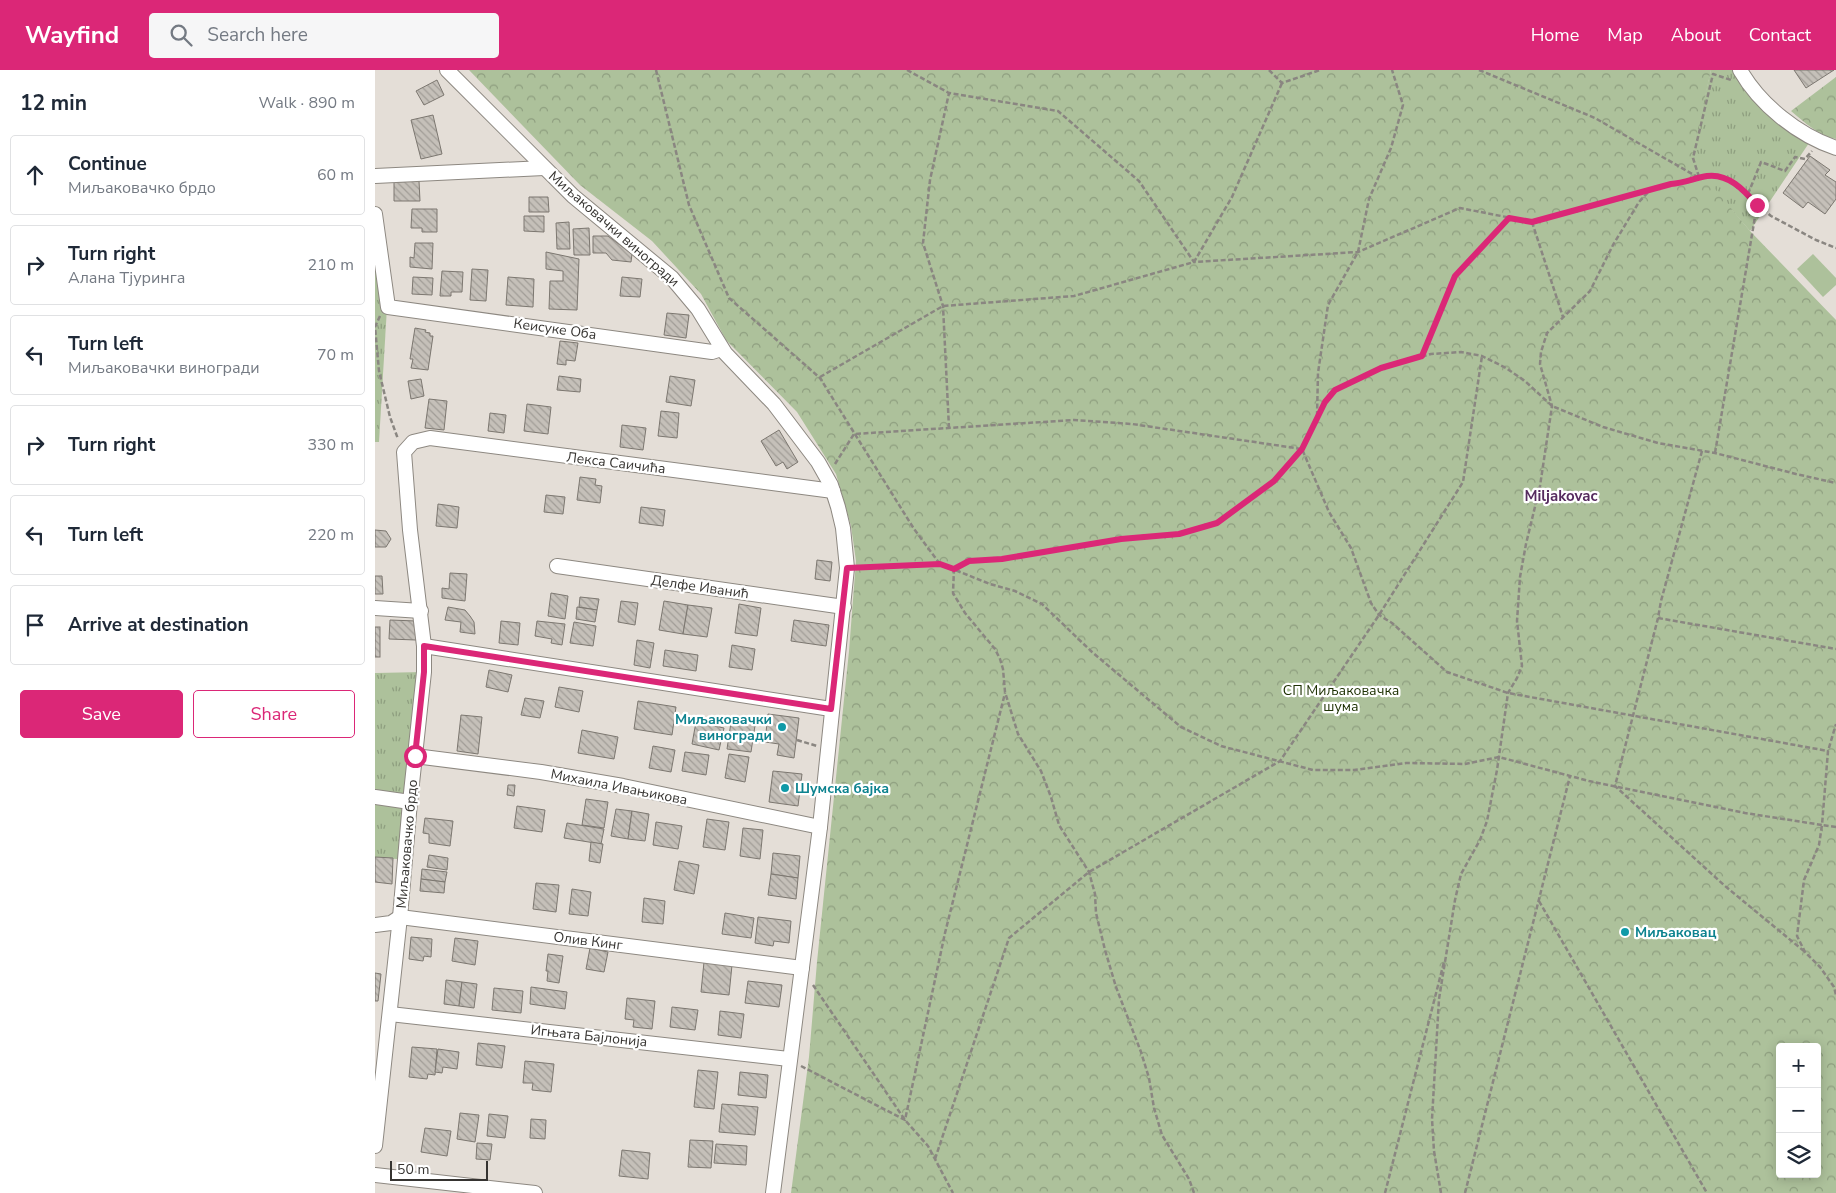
<!DOCTYPE html>
<html lang="en">
<head>
<meta charset="utf-8">
<style>
  :root { --surface:#fff; --page:#f6f6f7; --text:#1f2937; --muted:#747a83; --line:#e0e1e3; --accent:#db2777 }
  body { margin:0; font-family:"Nunito Sans",sans-serif; background:var(--page); color:var(--text) }
  .controls { position:absolute; right:15px; bottom:15px; display:grid; overflow:hidden; border-radius:5px; box-shadow:0 2px 12px #0003 }
  .controls button { width:45px; height:45px; display:grid; place-items:center; padding:0; border:0; border-bottom:1px solid var(--line); background:var(--surface); color:var(--text); font:25px sans-serif }
  .scale { position:absolute; left:15px; bottom:12px; width:98px; box-sizing:border-box; padding-left:5px; border:2px solid #363431; border-top:0; font-size:14px; line-height:18px; white-space:nowrap; color:#363431; -webkit-text-stroke:4px #fff; paint-order:stroke }
  .stop { position:absolute; width:15px; height:15px; margin:-11px; border:4px solid #db2777; border-radius:50%; background:#fff }
  .stop.end { background:#db2777; border-color:#fff; box-shadow:0 1px 5px #0008 }
  .list { margin:0; padding:0; list-style:none }
  h2 { display:flex; justify-content:space-between; align-items:center; height:65px; margin:0; padding:0 20px; font-size:21px }
  h2 small { font-size:16px; font-weight:400; color:var(--muted) }
  .list li { display:grid; grid-template-columns:32px 1fr auto; gap:15px; align-items:center; box-sizing:border-box; height:80px; margin:0 10px 10px; padding:0 10px; border:1px solid var(--line); border-radius:5px }
  .list b { display:block; font-size:19px; white-space:nowrap }
  .list p { margin:0; font-size:16px; white-space:nowrap; color:var(--muted) }
  .list em { font-size:16px; font-style:normal; color:var(--muted) }
  .actions { display:flex; gap:10px; padding:15px 20px }
  .actions a { flex:1; padding:11px 0; border:1px solid var(--accent); border-radius:5px; text-align:center; font-size:18px; color:var(--accent) }
  .actions .main { background:var(--accent); color:#fff }
  .icon { flex:none; width:28px; height:28px; fill:none; stroke:currentColor; stroke-width:2; stroke-linecap:round; stroke-linejoin:round }
  .map { position:relative; flex:none; width:1461px; height:1123px; overflow:hidden }
  header { display:flex; align-items:center; gap:30px; box-sizing:border-box; height:70px; padding:0 25px; background:var(--accent); color:#fff }
  header strong { font-size:24px }
  nav { display:flex; gap:28px; margin-inline-start:auto; font-size:18px }
  .search { width:350px; height:45px; background:var(--page); display:flex; align-items:center; gap:12px; box-sizing:border-box; padding:0 18px; border-radius:5px; color:var(--muted); font-size:19px }
  main { display:flex }
  aside { flex:1; background:var(--surface) }
  .map>svg:first-child { display:block }
</style>
</head>
<body>
<header>
<strong>Wayfind</strong>
<div class="search"><svg class="icon" aria-label="search" viewBox="0 0 24 24"><circle cx="10" cy="10" r="6"/><path d="M15 15l6 6"/></svg>Search here</div>
<nav><a>Home</a><a>Map</a><a>About</a><a>Contact</a></nav>
</header>
<main>
<aside>
<h2>12 min<small>Walk · 890 m</small></h2>
<ul class="list">
<li><svg class="icon" aria-label="ahead" viewBox="0 0 24 24"><path d="M12 20V5M6 11l6-6 6 6"/></svg><div><b>Continue</b><p>Миљаковачко брдо</p></div><em>60 m</em></li>
<li><svg class="icon" aria-label="right" viewBox="0 0 24 24"><path d="M7 20v-9h11M14 6l5 5-5 5"/></svg><div><b>Turn right</b><p>Алана Тјуринга</p></div><em>210 m</em></li>
<li><svg class="icon" aria-label="left" viewBox="0 0 24 24"><path d="M17 20v-9H6M10 6l-5 5 5 5"/></svg><div><b>Turn left</b><p>Миљаковачки виногради</p></div><em>70 m</em></li>
<li><svg class="icon" aria-label="right" viewBox="0 0 24 24"><path d="M7 20v-9h11M14 6l5 5-5 5"/></svg><div><b>Turn right</b></div><em>330 m</em></li>
<li><svg class="icon" aria-label="left" viewBox="0 0 24 24"><path d="M17 20v-9H6M10 6l-5 5 5 5"/></svg><div><b>Turn left</b></div><em>220 m</em></li>
<li><svg class="icon" aria-label="arrive" viewBox="0 0 24 24"><path d="M6 21V4h12l-3 4 3 4H6"/></svg><div><b>Arrive at destination</b></div></li>
</ul>
<div class="actions"><a class="main">Save</a><a>Share</a></div>
</aside>
<div class="map">
<svg width="1461" height="1123" viewBox="0 0 1461 1123">
  <defs>
    <pattern id="grass-tufts" width="24" height="20" patternUnits="userSpaceOnUse" patternTransform="scale(1.25)"><rect width="24" height="20" fill="#adc19b"/><path d="M3 7l-1-3M5 7V3M7 7l1-3M15 17l-1-3M17 17v-4M19 17l1-3" fill="none" stroke="#8e9e7f"/></pattern>
    <pattern id="park-crowns" width="20" height="18" patternUnits="userSpaceOnUse" patternTransform="scale(1.25)"><rect width="20" height="18" fill="#adc19b"/><path d="M2 6a3 3 0 1 1 6 0M12 15a3 3 0 1 1 6 0" fill="none" stroke="#8e9e7f"/></pattern>
    <pattern id="building-back-hatch" width="6" height="6" patternUnits="userSpaceOnUse" patternTransform="scale(1.25)"><rect width="6" height="6" fill="#c5c0b9"/><path d="M-1 5l2 2M0 0l6 6M5-1l2 2" fill="none" stroke="#a19d97"/></pattern>
  </defs>
  <rect width="100%" height="100%" fill="#e4ded7"/>
  <g fill="url(#grass-tufts)">
    <path d="M1336,0H1359L1436,70L1375,161L1357,140L1067,1123Z"/>
    <path d="M0,148L12,237L4,372H0Z"/>
    <path d="M49,602L32,790L0,787V603Z"/>
  </g>
  <g fill="url(#park-crowns)" fill-rule="evenodd">
    <path d="M94,0H1336L1316,90L1375,161L1461,250V1123H416L434,987L442,892L474,581L481,491L476,456L461,404L422,342L351,270L326,224L277,171L205,115ZM1405,977H1442V1104H1405Z"/>
    <path d="M1461,7V69C1444,66 1429,52 1416,41Z"/>
  </g>
  <path fill="#adc19b" d="M1438,184L1461,208V215L1448,227L1422,199Z"/>
  <g fill="url(#building-back-hatch)" stroke="#7c7770">
    <path d="M1419,0H1459L1431,18Z"/>
    <path d="M62,10L69,25L49,35L41,21Z"/>
    <path d="M58,45L67,84L46,89L36,50Z"/>
    <path d="M1435,86L1455,100L1450,105L1461,112V129L1450,144L1433,132L1428,138L1408,123Z"/>
    <path d="M44,111L45,131H19V112Z"/>
    <path d="M154,127H173L174,142H154Z"/>
    <path d="M37,139H62V162H47V158H36Z"/>
    <path d="M149,146H169V162L149,161Z"/>
    <path d="M194,152L195,179H182L181,153Z"/>
    <path d="M214,158L215,185H199L198,159Z"/>
    <path d="M218,166H233L257,184L256,192L237,190L231,183H218Z"/>
    <path d="M40,173H58L57,199L35,197V187L39,188Z"/>
    <path d="M171,182L204,189L202,240L174,239L175,211H188V201L171,199Z"/>
    <path d="M97,199L113,200L111,231L95,230Z"/>
    <path d="M67,201L88,202L87,222H76V226H65Z"/>
    <path d="M38,207L58,208L57,225L37,224Z"/>
    <path d="M133,207L159,209L158,237L131,235Z"/>
    <path d="M247,207L267,209L265,227L245,226Z"/>
    <path d="M292,243L314,245L311,268L289,265Z"/>
    <path d="M40,258L51,260L50,262L55,263V266H58L53,300L36,298L38,289H35Z"/>
    <path d="M185,271L203,273L200,291L191,290V295L182,294Z"/>
    <path d="M184,306L206,309L205,322L182,320Z"/>
    <path d="M295,306L320,310L316,336L291,332Z"/>
    <path d="M46,309L49,326L36,329L33,311Z"/>
    <path d="M54,329L72,331L69,360L50,358Z"/>
    <path d="M152,334L176,337L173,364L149,361Z"/>
    <path d="M286,341L304,343L302,368L283,366Z"/>
    <path d="M115,343L131,345L129,363L113,361Z"/>
    <path d="M247,355L271,358L268,380L245,377Z"/>
    <path d="M404,360L423,392L412,399L408,392L401,396L386,371Z"/>
    <path d="M205,407L221,409L220,415L227,416L225,433L202,430Z"/>
    <path d="M171,425L190,427L188,444L169,442Z"/>
    <path d="M63,434L84,437L82,458L61,456Z"/>
    <path d="M266,437L290,440L288,456L264,453Z"/>
    <path d="M0,460L11,461L16,469L11,477H0Z"/>
    <path d="M442,490L457,492L455,511L440,509Z"/>
    <path d="M75,503L92,504L90,531L67,528V518L74,519Z"/>
    <path d="M0,506H7L8,524H0Z"/>
    <path d="M176,523L193,526L190,549L173,546Z"/>
    <path d="M205,527L224,529L222,540L204,537Z"/>
    <path d="M246,531L263,533L260,555L243,552Z"/>
    <path d="M289,531L313,535L308,564L284,560Z"/>
    <path d="M364,534L386,538L382,566L360,563Z"/>
    <path d="M313,535L337,538L332,567L308,564Z"/>
    <path d="M73,537L90,540L95,546L99,552L100,564L85,562L86,552L70,550Z"/>
    <path d="M202,537L222,540L220,552L201,549Z"/>
    <path d="M15,550L41,551V570L14,569Z"/>
    <path d="M419,550L454,555L451,576L416,571Z"/>
    <path d="M126,551L145,553L143,575L124,573Z"/>
    <path d="M162,551L190,554L187,575L176,573L177,569L160,566Z"/>
    <path d="M199,552L221,556L218,576L195,573Z"/>
    <rect x="0" y="557" width="5" height="30"/>
    <path d="M262,570L279,573L275,598L259,595Z"/>
    <path d="M357,575L380,579L377,600L354,597Z"/>
    <path d="M290,580L323,585L321,601L288,596Z"/>
    <path d="M114,600L137,605L133,622L111,617Z"/>
    <path d="M184,617L208,621L204,642L180,637Z"/>
    <path d="M150,628L169,631L165,648L146,645Z"/>
    <path d="M263,631L301,637L297,665L259,659Z"/>
    <path d="M393,644L424,648L419,688L402,685L404,674L390,672Z"/>
    <path d="M86,645L107,647L103,684L82,681Z"/>
    <path d="M357,646L381,649L376,682L352,679Z"/>
    <path d="M321,652L349,658L344,680L317,674Z"/>
    <path d="M207,660L243,667L239,689L203,683Z"/>
    <path d="M278,676L300,680L296,702L274,698Z"/>
    <path d="M310,682L334,685L331,705L307,701Z"/>
    <path d="M354,684L374,687L370,712L350,708Z"/>
    <path d="M398,701L427,704L423,736L394,732Z"/>
    <path d="M133,715H140L139,726L132,725Z"/>
    <path d="M211,729L233,732L229,758L207,755Z"/>
    <path d="M142,736L170,740L167,762L139,758Z"/>
    <path d="M241,739L257,741L253,769L236,766Z"/>
    <path d="M257,741L274,744L270,771L253,769Z"/>
    <path d="M50,748L78,751L75,776L54,773V764L48,763Z"/>
    <path d="M332,749L354,752L350,780L328,777Z"/>
    <path d="M281,752L307,756L303,779L278,775Z"/>
    <path d="M192,753L229,759L226,774L189,768Z"/>
    <path d="M368,758L388,760L385,789L365,786Z"/>
    <path d="M216,772L228,774L225,793L214,791Z"/>
    <path d="M398,783L425,786L423,808L396,804Z"/>
    <path d="M54,785L73,788L72,800L52,797Z"/>
    <path d="M0,787L18,788L17,814L0,812Z"/>
    <path d="M304,791L324,795L319,824L299,820Z"/>
    <path d="M47,799L72,802L70,812L46,809Z"/>
    <path d="M396,804L423,808L421,829L393,825Z"/>
    <path d="M46,809L70,812L69,823L45,821Z"/>
    <path d="M161,813L184,815L181,842L158,839Z"/>
    <path d="M197,819L216,822L213,846L194,844Z"/>
    <path d="M269,828L290,831L288,854L267,852Z"/>
    <path d="M350,843L379,848L376,868L347,864Z"/>
    <path d="M383,847L416,851L414,873L399,871L398,876L380,873Z"/>
    <path d="M36,867L57,869L56,887L49,886L48,891L34,889Z"/>
    <path d="M80,868L103,871L100,895L77,891Z"/>
    <path d="M215,878L233,882L229,902L211,899Z"/>
    <path d="M173,884L188,886L184,913L172,911L173,901H171Z"/>
    <path d="M329,892L357,895L354,925L326,922Z"/>
    <path d="M0,903L6,904L3,931H0Z"/>
    <path d="M71,910L87,912L84,936L69,934Z"/>
    <path d="M373,911L407,915L404,937L370,933Z"/>
    <path d="M87,912L102,914L99,938L84,936Z"/>
    <path d="M156,917L192,922L190,939L155,934Z"/>
    <path d="M119,918L148,921L146,943L117,940Z"/>
    <path d="M252,928L280,931L277,959L258,957L259,950L250,949Z"/>
    <path d="M297,937L323,940L320,960L295,957Z"/>
    <path d="M345,941L369,944L366,968L343,965Z"/>
    <path d="M103,973L130,976L127,998L101,995Z"/>
    <path d="M37,977L62,979L60,1005L53,1004L52,1009L34,1007Z"/>
    <path d="M63,979L84,982L82,999L68,997L67,1003L60,1002Z"/>
    <path d="M150,991L179,994L176,1022L157,1020L158,1013H148Z"/>
    <path d="M323,1000L343,1002L339,1039L319,1037Z"/>
    <path d="M365,1002L393,1005L391,1028L363,1025Z"/>
    <path d="M347,1034L383,1037L380,1065L344,1062Z"/>
    <path d="M85,1043L104,1045L100,1072L82,1069Z"/>
    <path d="M114,1044L133,1046L130,1068L112,1066Z"/>
    <path d="M156,1049L171,1050L170,1069L155,1068Z"/>
    <path d="M50,1058L76,1061L72,1086L46,1082Z"/>
    <path d="M315,1070L338,1071L336,1098L313,1097Z"/>
    <path d="M102,1073L117,1074L115,1090L101,1089Z"/>
    <path d="M341,1074L372,1076L371,1095L339,1093Z"/>
    <path d="M247,1080L275,1083L273,1109L244,1106Z"/>
  </g>
  <g fill="none" stroke-linecap="round" stroke-linejoin="round">
    <g stroke="#8d8881" stroke-width="16">
      <g id="minor">
        <path d="M72,0L198,126L297,208L323,239L350,283L399,334L443,392L456,415L463,437L468,458L472,498L445,757L398,1123"/>
        <path d="M1365,0C1385,35 1423,65 1461,78"/>
        <path d="M0,106L169,98"/>
        <path d="M0,144L13,237L337,282L346,279"/>
        <path d="M182,496L469,537"/>
        <path d="M0,538L46,541"/>
        <path d="M49,576L456,639"/>
        <path d="M40,686L166,702L248,716L445,757"/>
        <path d="M0,727L35,732"/>
        <path d="M0,855L16,853L25,847L427,898"/>
        <path d="M15,944L414,989"/>
        <path d="M0,1076L25,847L35,732L49,602V576L35,460L29,382L38,372L55,368L458,421"/>
        <path d="M0,1105L160,1123"/>
      </g>
    </g>
    <g stroke="#8a8681" stroke-width="2.5" stroke-dasharray="5 2.5" stroke-linecap="butt">
      <path d="M281,0L314,135L354,228L445,308L539,459L565,494L615,514L640,521L667,534L717,582L806,657L846,676L938,700H979L1031,693L1090,694L1124,687L1214,711L1370,743L1447,755L1453,681L1461,654"/>
      <path d="M532,0L574,23L683,41L764,111L819,192L983,182L1085,138L1157,152L1274,120"/>
      <path d="M894,0L907,13L945,0"/>
      <path d="M1104,0L1220,48L1324,108"/>
      <path d="M1324,107L1318,88L1338,4L1356,10"/>
      <path d="M1373,124L1386,92L1410,101L1420,87L1430,89L1437,81"/>
      <path d="M1157,152L1188,247"/>
      <path d="M5,246L0,257L4,301L15,347L23,369"/>
      <path d="M1047,286L1080,206L1134,148"/>
      <path d="M445,307L568,236L699,226L819,192L857,127L907,13"/>
      <path d="M942,346L943,303L953,235L983,182L994,129L1016,78L1028,35L1017,0"/>
      <path d="M574,358L568,236L548,173L555,110L574,23"/>
      <path d="M1327,381L1286,531L1283,548L1240,716L1350,816L1430,882"/>
      <path d="M1340,383L1382,135"/>
      <path d="M460,394L479,364L699,350L757,354L927,379L954,442L976,478L996,533L1004,545L1017,553L1072,602L1133,623L1453,681"/>
      <path d="M484,497L565,494"/>
      <path d="M1283,548L1461,579"/>
      <path d="M422,670L442,676"/>
      <path d="M1461,757L1447,755L1444,775L1429,810L1422,866L1430,882L1445,897L1459,917L1461,925"/>
      <path d="M1164,831L1332,1123"/>
      <path d="M438,915L530,1050L553,1076L578,1123"/>
      <path d="M426,996L530,1050L570,863L630,623"/>
      <path d="M560,1089L634,868L714,802L905,691L1004,545L1088,412L1107,286"/>
      <path d="M819,1123L814,1109L787,1065L779,1038L774,1008L766,982L741,917L730,880L721,843L720,824L714,802L684,755L676,727L666,701L643,664L630,622L628,599L625,589L620,579L590,543L578,523L579,499L594,491L627,489L745,469L804,463L842,453L899,411L927,379L950,332L960,320L1006,298L1056,284L1086,282L1107,286L1131,298L1150,311L1177,336L1228,357L1283,373L1340,383L1421,404L1461,413"/>
      <path d="M1010,1123L1069,892"/>
      <path d="M1066,1123L1059,1081L1057,1049L1064,929L1080,830L1086,804L1105,770L1112,751L1122,700L1133,623L1142,608L1147,596L1142,551L1145,507L1151,474L1165,416L1177,336L1165,294L1166,282L1172,263L1215,221L1238,175L1264,132L1276,119L1296,114L1310,113L1333,106L1351,108L1396,146L1441,170L1461,178"/>
      <path d="M1090,1123L1195,706"/>
    </g>
    <use href="#minor" stroke="#fff" stroke-width="14"/>
  </g>
  <g fill="none" stroke-linecap="round" stroke-linejoin="round">
    <path stroke="#db2777" stroke-width="6" d="M40,686L49,602V576L456,639L472,498L565,494L579,499L594,491L627,489L746,469L804,464L842,453L899,411L927,379L950,332L960,320L1006,298L1047,286L1080,206L1134,148L1157,152L1296,114C1309,113 1320,108 1332,106C1353,103 1369,120 1382,135"/>
  </g>
  <g fill="#0f9aa8" stroke="#fff" stroke-width="2">
    <circle cx="407" cy="657" r="5"/>
    <circle cx="410" cy="718" r="5"/>
    <circle cx="1250" cy="862" r="5"/>
  </g>
  <g text-anchor="middle" dominant-baseline="central" stroke-width="4.5" stroke-linejoin="round" paint-order="stroke">
    <g font-size="14" fill="#363431" stroke="#fff">
      <text transform="translate(239 159) rotate(41)">Миљаковачки виногради</text>
      <text transform="translate(180 259) rotate(8)">Кеисуке Оба</text>
      <text transform="translate(241 393) rotate(7)">Лекса Саичића</text>
      <text transform="translate(325 517) rotate(8)">Делфе Иванић</text>
      <text transform="translate(244 717) rotate(11)">Михаила Ивањикова</text>
      <text transform="translate(32 774) rotate(-85)">Миљаковачко брдо</text>
      <text transform="translate(213 871) rotate(7)">Олив Кинг</text>
      <text transform="translate(214 966) rotate(6)">Игњата Бајлонија</text>
    </g>
    <g font-size="14" fill="#1d3002" stroke="#fff">
      <text x="966" y="620">СП Миљаковачка<tspan x="966" dy="16">шума</tspan></text>
    </g>
    <g font-size="14" font-weight="bold" fill="#0d838f" stroke="#fff" text-anchor="start">
      <text x="397" y="649" text-anchor="end">Миљаковачки<tspan x="397" dy="16">виногради</tspan></text>
      <text x="420" y="718">Шумска бајка</text>
      <text x="1260" y="862">Миљаковац</text>
    </g>
    <g font-size="15" font-weight="bold" fill="#562b5f" stroke="#fff">
      <text x="1186" y="426">Miljakovac</text>
    </g>
  </g>
</svg>
<div class="controls">
<button>+</button>
<button>−</button>
<button><svg class="icon" aria-label="layers" viewBox="0 0 24 24"><path d="M12 4l9 5-9 5-9-5zM3 14l9 5 9-5"/></svg></button>
</div>
<div class="scale">50 m</div>
<div class="stop" style="left:40px;top:686px"></div>
<div class="stop end" style="left:1382px;top:135px"></div>
</div>
</main>
</body>
</html>
